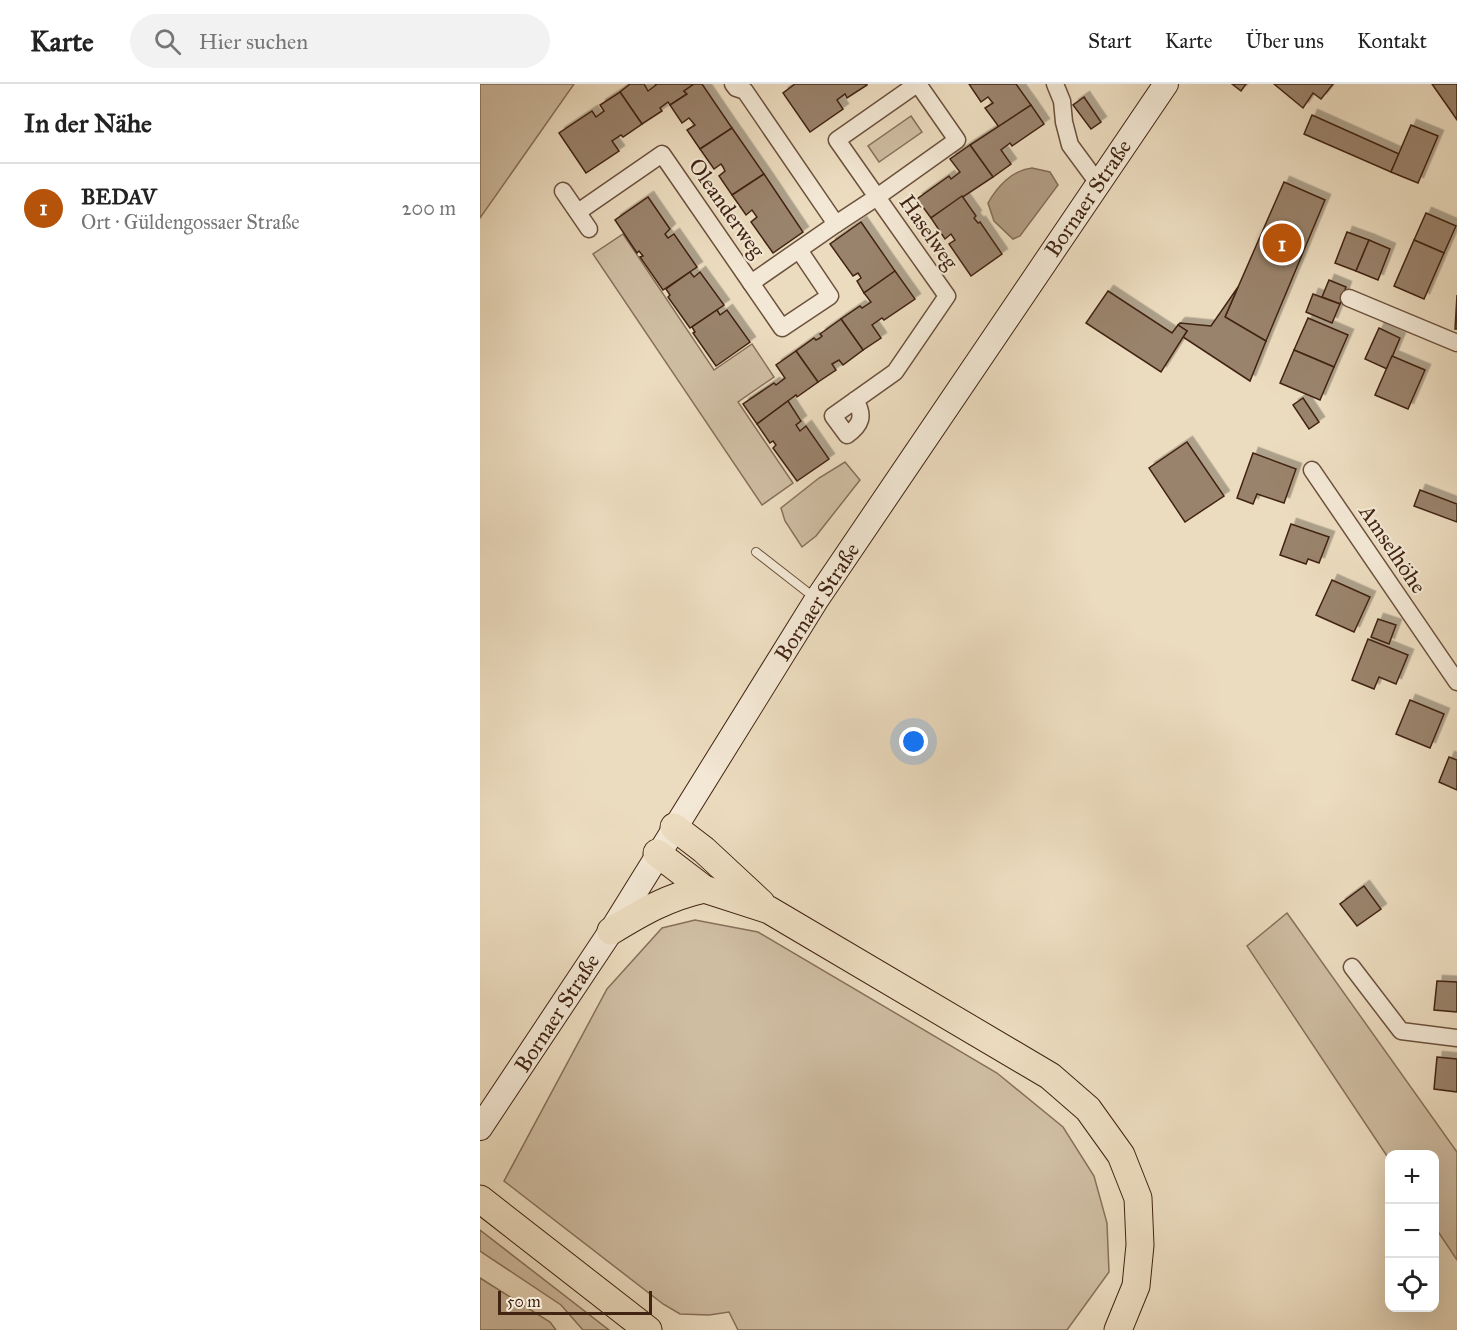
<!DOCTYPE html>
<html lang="de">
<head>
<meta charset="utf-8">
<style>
  :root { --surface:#fff; --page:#f2f2f2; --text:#222; --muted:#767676; --line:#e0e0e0; --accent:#b45309 }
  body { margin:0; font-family:"IM FELL Great Primer",serif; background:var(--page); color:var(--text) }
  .controls { position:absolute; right:18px; bottom:18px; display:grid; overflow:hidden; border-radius:12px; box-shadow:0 6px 24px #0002 }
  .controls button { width:54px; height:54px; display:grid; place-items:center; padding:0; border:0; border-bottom:2px solid var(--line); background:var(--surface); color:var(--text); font:30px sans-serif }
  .scale { position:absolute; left:18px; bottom:15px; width:154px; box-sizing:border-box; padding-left:6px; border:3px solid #412312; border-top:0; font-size:16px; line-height:21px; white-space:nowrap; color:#412312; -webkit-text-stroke:4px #f3e8d5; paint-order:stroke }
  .you { position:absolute; left:434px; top:658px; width:21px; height:21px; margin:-15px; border:4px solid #fff; border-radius:50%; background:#1a73e8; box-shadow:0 0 0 9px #1a73e833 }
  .badge { display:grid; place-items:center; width:39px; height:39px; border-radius:50%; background:var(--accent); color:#fff; font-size:20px; font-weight:700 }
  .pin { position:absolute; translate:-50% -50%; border:3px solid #fff; box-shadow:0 2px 6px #0006 }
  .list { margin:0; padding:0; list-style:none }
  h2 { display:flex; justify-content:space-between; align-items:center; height:78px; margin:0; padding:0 24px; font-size:26px }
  h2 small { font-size:20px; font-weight:400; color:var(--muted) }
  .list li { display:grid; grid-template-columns:39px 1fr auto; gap:18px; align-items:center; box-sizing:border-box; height:90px; padding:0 24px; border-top:2px solid var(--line) }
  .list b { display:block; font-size:22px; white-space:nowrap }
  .list p { margin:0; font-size:20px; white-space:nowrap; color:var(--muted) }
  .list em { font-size:20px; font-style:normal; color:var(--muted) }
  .icon { flex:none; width:33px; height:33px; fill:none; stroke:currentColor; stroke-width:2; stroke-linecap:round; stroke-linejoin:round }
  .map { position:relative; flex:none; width:977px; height:1246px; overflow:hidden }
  header { display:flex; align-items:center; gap:36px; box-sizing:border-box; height:84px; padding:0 30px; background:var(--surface); border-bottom:2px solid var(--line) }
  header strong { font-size:28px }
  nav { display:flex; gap:33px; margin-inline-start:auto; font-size:21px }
  .search { width:420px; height:54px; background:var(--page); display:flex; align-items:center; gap:15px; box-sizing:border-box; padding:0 21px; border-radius:33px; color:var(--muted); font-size:22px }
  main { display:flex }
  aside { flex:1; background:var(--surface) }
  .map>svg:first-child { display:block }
</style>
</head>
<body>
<header>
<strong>Karte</strong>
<div class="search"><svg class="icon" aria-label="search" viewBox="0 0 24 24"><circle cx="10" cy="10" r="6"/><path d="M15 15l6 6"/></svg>Hier suchen</div>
<nav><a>Start</a><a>Karte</a><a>Über uns</a><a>Kontakt</a></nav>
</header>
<main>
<aside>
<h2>In der Nähe<small></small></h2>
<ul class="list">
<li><span class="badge">1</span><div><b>BEDAV</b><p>Ort · Güldengossaer Straße</p></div><em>200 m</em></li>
</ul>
</aside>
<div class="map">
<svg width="977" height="1246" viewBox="0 0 977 1246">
  <defs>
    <filter id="shadow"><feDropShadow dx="5.5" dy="-5.5" stdDeviation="0" flood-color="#0004"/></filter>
  </defs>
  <rect width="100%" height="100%" fill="#ecdcbf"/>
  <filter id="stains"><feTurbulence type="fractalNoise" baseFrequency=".00333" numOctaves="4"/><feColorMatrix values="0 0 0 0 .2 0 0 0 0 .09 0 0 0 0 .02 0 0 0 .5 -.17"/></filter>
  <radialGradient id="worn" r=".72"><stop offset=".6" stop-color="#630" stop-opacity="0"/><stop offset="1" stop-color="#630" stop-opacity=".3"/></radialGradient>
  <g fill="#cfbda2" stroke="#88705a" stroke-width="1.5">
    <path d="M0,0H94L0,134Z"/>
    <path d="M431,32L442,48L399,78L388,62Z"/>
    <path d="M143,150L234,286L272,260L294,293L258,318L313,399L282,421L113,170Z"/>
    <path d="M365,378L380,396L336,452L322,463L305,437L301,424L339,394Z"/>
    <path d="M807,829L977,1068V1176L955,1143L954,1070H910L909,1075L767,862Z"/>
    <path d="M215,836L278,848L517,989L583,1043L614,1092L627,1139L629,1188L587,1246H258L249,1228L229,1231L200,1230L183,1220L24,1097L127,905L182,844Z"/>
    <path d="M0,1146L129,1246H103L81,1221L0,1167Z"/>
    <path d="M0,1194L70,1238L76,1246H0Z"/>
  </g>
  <path fill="#b29d84" stroke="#856c56" stroke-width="1.5" d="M552,84L570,88L578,101L540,152L533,155L514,137L508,119C517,103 532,86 552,84Z"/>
  <g fill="#9a836c" stroke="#412312" stroke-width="1.5" filter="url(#shadow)">
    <path d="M150,0H164L168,7L176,1L175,0H214L204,7L207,10L190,21L188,18L180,24L182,27L162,40L140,8Z"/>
    <path d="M214,0H222L252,44L220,65L207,46L215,41L209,34L202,39L190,21L207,10L204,7Z"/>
    <path d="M315,0H387V1L367,14L365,10L357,16L363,25L330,48L303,9Z"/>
    <path d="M489,0H536L551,21L519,43L505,24L513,19L508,13L501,18Z"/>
    <path d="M752,0H766L761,7Z"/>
    <path d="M794,0H853L841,15L833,9L823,24Z"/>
    <path d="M952,0H977V36L973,30Z"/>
    <path d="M140,8L162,40L143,53L141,51L132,57L139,67L106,89L79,49L112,27L116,33L124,27L120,21Z"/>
    <path d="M604,13L621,38L611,45L593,21Z"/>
    <path d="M551,21L564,40L532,62L530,59L521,66L531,80L513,93L490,61Z"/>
    <path d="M832,31L919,70L911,88L824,50Z"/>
    <path d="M931,41L958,52L938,99L911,88Z"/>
    <path d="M252,44L284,90L252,111L239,92L245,87L243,83L241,80L234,85L220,65Z"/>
    <path d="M490,61L513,93L451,134L437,115L469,92L471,95L480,88L470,75Z"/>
    <path d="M284,90L323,148L293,169L271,138L277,133L272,126L266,131L252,111Z"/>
    <path d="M804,98L845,116L786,257L745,233Z"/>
    <path d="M482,112L496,132L494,134L498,139L500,138L522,170L491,192L469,160L475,156L471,150L465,155L451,134Z"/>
    <path d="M168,113L190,145L185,150L188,154L194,150L217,183L183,206L160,173L163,172L159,167L157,169L135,136Z"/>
    <path d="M946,129L976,142L964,169L934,156Z"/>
    <path d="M381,138L415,187L384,209L377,197L381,194L380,192L378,189L373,192L350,160Z"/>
    <path d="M867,148L889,156L876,187L855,179Z"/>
    <path d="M889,156L910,165L898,196L876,187Z"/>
    <path d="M934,156L964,169L944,215L914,202Z"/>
    <path d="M415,187L435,215L404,236L402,234L392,241L401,254L383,266L361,235L380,222L382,224L391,218L384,209Z"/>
    <path d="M210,188L214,193L220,188L244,221L210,244L188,213L190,211L186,205Z"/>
    <path d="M849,196L866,203L860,220L842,213Z"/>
    <path d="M758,203L745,233L786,257L770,297L703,253L707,247L698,241L700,239L731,242Z"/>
    <path d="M628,207L692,249L698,241L707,247L681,288L606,239Z"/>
    <path d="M833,210L860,220L852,239L826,228Z"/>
    <path d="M977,211V245H975Z"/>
    <path d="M237,226L240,231L247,226L270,258L236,282L213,249L215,248L212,243Z"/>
    <path d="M828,234L868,251L854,283L814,266Z"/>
    <path d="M361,235L383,266L363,281L359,276L352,280L356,286L338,298L316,267L334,254L336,256L340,254L342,252L340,250Z"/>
    <path d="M899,244L920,254L907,285L885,275Z"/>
    <path d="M814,266L854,283L840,316L800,299Z"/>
    <path d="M316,267L338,298L317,313L316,311L277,340L263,320L294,299L296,301L305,294L296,281Z"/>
    <path d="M912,272L945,286L928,325L895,311Z"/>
    <path d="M823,314L839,338L829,345L813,321Z"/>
    <path d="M308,317L321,337L316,341L320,347L326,342L349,375L317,397L293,364L296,361L293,357L290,359L277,340Z"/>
    <path d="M707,358L744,412L705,438L669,384Z"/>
    <path d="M773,369L816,385L804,419L777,410L773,420L757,414Z"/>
    <path d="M940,406L977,420V438L934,422Z"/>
    <path d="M811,440L849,453L839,479L828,475L826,480L800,471Z"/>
    <path d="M852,496L890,513L874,548L836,531Z"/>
    <path d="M898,535L916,541L909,560L891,553Z"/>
    <path d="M888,555L928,571L916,600L899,593L894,605L872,596Z"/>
    <path d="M930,616L964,630L950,664L916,650Z"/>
    <path d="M969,673L977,676V706L959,698Z"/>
    <path d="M884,802L901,825L877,842L860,820Z"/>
    <path d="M957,897L977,898V928L954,926Z"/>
    <path d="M957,973L977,975V1008L954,1005Z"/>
  </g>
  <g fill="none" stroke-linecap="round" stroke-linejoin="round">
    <g stroke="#6c513d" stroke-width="10">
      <path id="service" d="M276,468L335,514"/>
    </g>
    <g stroke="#6c513d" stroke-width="19">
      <g id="minor">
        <path d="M253,0L256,4L265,7L356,140L397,113L357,56L437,0"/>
        <path d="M575,0L582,17L584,38L590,61L618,99"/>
        <path d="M83,107L109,145"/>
        <path d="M98,128L182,70L271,199L356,140"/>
        <path d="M271,199L302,244L350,212L319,166"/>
        <path d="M869,214L977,259"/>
        <path d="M375,316C385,332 381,341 367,351L353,332L415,288L467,212L397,113L477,56L438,0"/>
        <path d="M832,386L977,598"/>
        <path d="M872,883L921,947L977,954"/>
      </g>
    </g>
    <g stroke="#412312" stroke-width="26">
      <path id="secondary" d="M0,1044L131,847L337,515L686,0"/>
    </g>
    <g stroke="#412312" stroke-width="29">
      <g id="primary">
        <path d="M194,743L224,766L281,819"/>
        <path d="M177,769L224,805L289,826L570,992L608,1025L641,1071L658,1114L660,1161L656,1202L638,1246"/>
        <path d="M131,847C162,828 188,813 224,805"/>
        <path d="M0,1115L168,1246"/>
      </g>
    </g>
    <use href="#service" stroke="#f3e8d5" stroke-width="8"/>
    <use href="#minor" stroke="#f3e8d5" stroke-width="16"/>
    <use href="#secondary" stroke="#f3e8d5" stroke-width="24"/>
    <use href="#primary" stroke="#ecdcbf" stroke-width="27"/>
  </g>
  <g text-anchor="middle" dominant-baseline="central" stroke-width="4.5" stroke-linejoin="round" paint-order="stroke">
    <g font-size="22" fill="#412312" stroke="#f3e8d5">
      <text transform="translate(608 114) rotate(-56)">Bornaer Straße</text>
      <text transform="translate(247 124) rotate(55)">Oleanderweg</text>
      <text transform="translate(449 148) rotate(55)">Haselweg</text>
      <text transform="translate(913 465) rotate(56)">Amselhöhe</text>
      <text transform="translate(337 518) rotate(-57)">Bornaer Straße</text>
      <text transform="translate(77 929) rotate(-57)">Bornaer Straße</text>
    </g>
  </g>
  <rect width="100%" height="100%" filter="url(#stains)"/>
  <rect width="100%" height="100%" fill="url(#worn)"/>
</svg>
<div class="controls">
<button>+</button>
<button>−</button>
<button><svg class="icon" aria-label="locate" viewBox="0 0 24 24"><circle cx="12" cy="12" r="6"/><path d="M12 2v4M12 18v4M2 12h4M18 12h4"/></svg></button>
</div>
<div class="scale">50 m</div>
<div class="you"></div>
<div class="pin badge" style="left:802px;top:159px">1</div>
</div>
</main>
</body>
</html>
